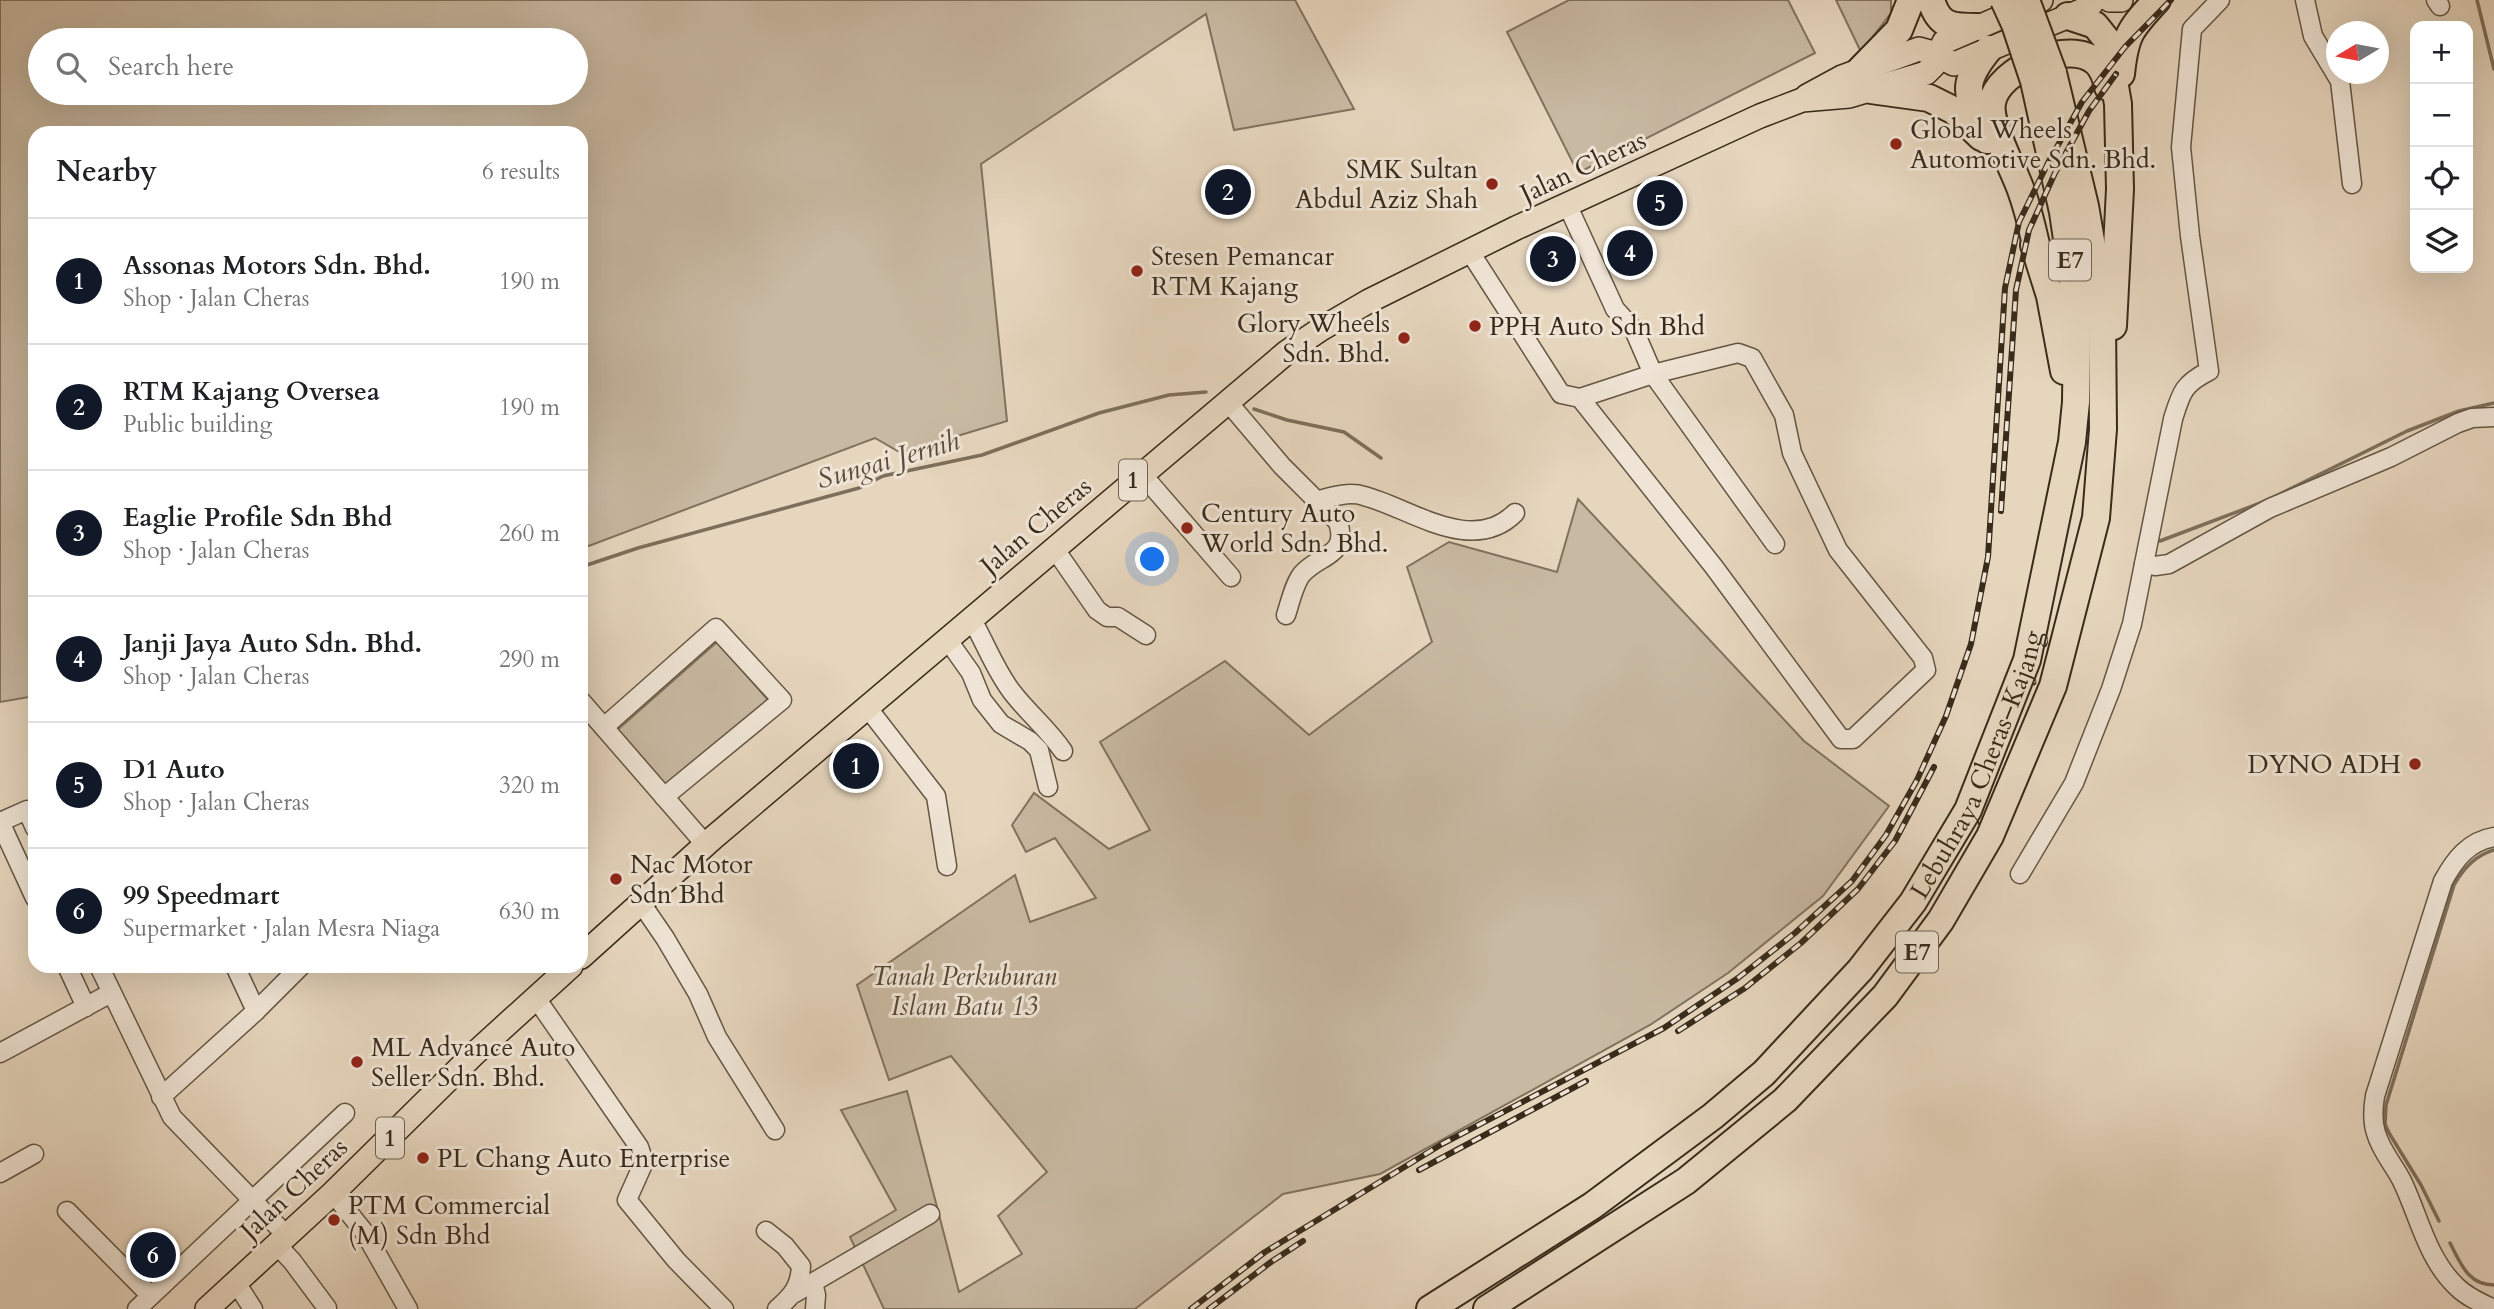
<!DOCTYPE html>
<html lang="en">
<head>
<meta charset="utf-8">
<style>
  :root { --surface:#fff; --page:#f6f6f6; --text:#202124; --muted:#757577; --line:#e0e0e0; --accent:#111827 }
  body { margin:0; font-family:Cardo,serif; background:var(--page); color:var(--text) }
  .controls { position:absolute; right:21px; top:21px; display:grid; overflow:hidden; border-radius:14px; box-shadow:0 7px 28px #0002 }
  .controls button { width:63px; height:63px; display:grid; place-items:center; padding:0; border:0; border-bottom:2px solid var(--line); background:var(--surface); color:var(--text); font:35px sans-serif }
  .compass { position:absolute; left:2326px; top:21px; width:63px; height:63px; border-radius:50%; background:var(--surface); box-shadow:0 7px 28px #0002; rotate:260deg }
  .you { position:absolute; left:1153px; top:560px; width:24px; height:24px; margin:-18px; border:5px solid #fff; border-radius:50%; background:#1a73e8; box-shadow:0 0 0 10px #1a73e833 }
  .badge { display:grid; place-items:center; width:46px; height:46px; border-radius:50%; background:var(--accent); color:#fff; font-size:23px; font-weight:700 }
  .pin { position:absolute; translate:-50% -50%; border:4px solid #fff; box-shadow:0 2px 7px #0006 }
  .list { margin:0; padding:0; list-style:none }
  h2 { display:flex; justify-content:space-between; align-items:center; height:91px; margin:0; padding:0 28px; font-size:30px }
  h2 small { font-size:23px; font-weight:400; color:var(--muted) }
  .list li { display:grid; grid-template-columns:46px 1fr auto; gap:21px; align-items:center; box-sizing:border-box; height:126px; padding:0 28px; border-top:2px solid var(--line) }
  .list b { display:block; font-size:26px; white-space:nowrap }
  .list p { margin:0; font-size:23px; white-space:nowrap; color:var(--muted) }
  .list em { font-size:23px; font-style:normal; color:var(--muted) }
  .icon { flex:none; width:38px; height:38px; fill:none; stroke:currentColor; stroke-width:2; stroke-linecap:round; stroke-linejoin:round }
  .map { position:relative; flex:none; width:2494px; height:1309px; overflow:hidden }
  .search { position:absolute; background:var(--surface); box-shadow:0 7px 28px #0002; left:28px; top:28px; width:560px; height:77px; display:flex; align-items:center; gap:18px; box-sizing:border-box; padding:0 24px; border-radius:38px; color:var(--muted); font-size:26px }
  .panel { position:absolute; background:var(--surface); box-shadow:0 7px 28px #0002; left:28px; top:126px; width:560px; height:847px; border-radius:21px }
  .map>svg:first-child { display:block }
</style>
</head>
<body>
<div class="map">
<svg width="2494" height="1309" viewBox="0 0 2494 1309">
  <rect width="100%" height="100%" fill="#e6d6be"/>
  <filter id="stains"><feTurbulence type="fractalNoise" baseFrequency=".00286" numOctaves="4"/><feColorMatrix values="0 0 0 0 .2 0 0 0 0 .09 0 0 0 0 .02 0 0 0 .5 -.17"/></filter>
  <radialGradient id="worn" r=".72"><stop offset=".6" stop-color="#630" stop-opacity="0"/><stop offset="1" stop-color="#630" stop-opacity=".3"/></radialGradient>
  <g fill="#c8b9a2" stroke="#80725e" stroke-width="2" fill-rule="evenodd">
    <path d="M0,0H1295L1354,109L1234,130L1206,14L981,164L1007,421L901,453L875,438L586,547H581V133H35V696L0,702ZM40,40H576V93H40Z"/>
    <path d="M1569,0H1788L1815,53L1578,173L1507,32Z"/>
    <path d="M1836,0H1891V13L1861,52Z"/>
    <path d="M1578,499L1804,741L1889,806L1823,896L1728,973L1650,1025L1380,1174L1283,1194L1135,1309H884L850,1237L896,1210L841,1110L907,1091L959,1292L1022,1254L998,1216L1047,1172L951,1056L889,1080L857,985L1015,875L1030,922L1096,898L1055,838L1026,852L1012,825L1034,793L1109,849L1150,830L1100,742L1225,661L1309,735L1432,642L1407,567L1449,542L1557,572Z"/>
    <path d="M717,642L769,701L666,791L615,732Z"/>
  </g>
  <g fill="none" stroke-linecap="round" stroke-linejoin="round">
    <g stroke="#7d6f5b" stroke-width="3.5">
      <path d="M2477,0L2494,69"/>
      <path d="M1254,409L1287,420L1344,432L1381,458"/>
      <path d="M2270,499L2407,431L2459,411L2494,403"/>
      <path d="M2160,541L2263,502"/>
      <path d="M581,567L638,548L859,488L883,476L982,455L1099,413L1169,395L1206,392"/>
      <path d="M2439,1221L2421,1185L2389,1133L2385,1124L2386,1105L2454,885C2463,869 2476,855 2494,850"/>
      <path d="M2450,1243C2461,1264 2468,1285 2494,1285"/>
    </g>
    <g stroke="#645643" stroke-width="21">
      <g id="minor">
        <path d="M2305,0L2313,36L2340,81L2352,184"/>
        <path d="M2436,0L2440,6"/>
        <path d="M1567,204L1615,309L1634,330L1653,374L1775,544"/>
        <path d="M1470,252L1561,394L1580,398L1653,374L1738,353L1752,358L1784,415L1792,453L1838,550L1923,658L1926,670L1853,739H1841L1714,567L1580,398"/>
        <path d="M1227,401L1282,466L1338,522C1349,556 1320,554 1302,574C1294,584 1290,603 1286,615"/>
        <path d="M1141,473L1231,577"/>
        <path d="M1316,501C1331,497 1349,491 1364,496C1410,508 1472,556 1515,513"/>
        <path d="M1054,548L1097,610L1107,617H1118L1146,635"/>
        <path d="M2144,564L2155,566L2169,564L2270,508L2391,457L2458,423L2472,418L2494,417"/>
        <path d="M971,618C985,642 995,670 1012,692C1028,713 1048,729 1063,751"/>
        <path d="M947,639L971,673L982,700L1001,724L1030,741L1039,750L1048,787"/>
        <path d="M581,701L706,845"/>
        <path d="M867,707L936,796L947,866"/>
        <path d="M604,727L716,628L782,700L664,797"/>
        <path d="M0,822L35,898"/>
        <path d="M0,822L27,810L35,828"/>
        <path d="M2494,837C2469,841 2455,859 2443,881L2375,1096C2373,1108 2372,1121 2376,1133C2381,1151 2394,1165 2402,1181C2419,1216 2427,1259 2457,1287C2467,1297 2481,1303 2494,1309"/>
        <path d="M2020,874L2074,783L2111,689L2132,624L2173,419C2181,393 2183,384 2209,371L2190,236L2181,147L2192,29L2220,0"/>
        <path d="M641,903L665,938L698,994L717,1037L775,1130"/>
        <path d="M67,966L86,1007"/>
        <path d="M99,966L172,1117L286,1235"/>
        <path d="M235,966L256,1011"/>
        <path d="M536,998L639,1147L644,1162L627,1200L676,1260L724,1309"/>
        <path d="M0,1053L111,993"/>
        <path d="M161,1097L256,1011L301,966"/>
        <path d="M0,1173L34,1154"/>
        <path d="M333,1193L365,1233L408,1309"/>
        <path d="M67,1211L150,1295"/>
        <path d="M766,1231L785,1246L801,1266C800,1287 792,1296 777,1309"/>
        <path d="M276,1244L292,1261L327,1308"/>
        <path d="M235,1281L253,1309"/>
        <path d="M813,1283L816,1295L815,1309"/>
        <path d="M795,1293L930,1214"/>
        <path d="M137,1309L345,1113"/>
      </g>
    </g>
    <g stroke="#382b1a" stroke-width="26">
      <g id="major">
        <path d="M2110,0H2121"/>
        <path d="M1807,96L1842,77L1919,49L1930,52L1954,64L2088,8L2094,0"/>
        <path d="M581,957L713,838L1287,352L1321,329L1369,301L1516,228L1760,116L1802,100L1849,96L1926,73L1934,65L1944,42L2041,0"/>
        <path d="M207,1309L333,1193L473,1055L571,966"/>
      </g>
    </g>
    <g stroke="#382b1a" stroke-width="30">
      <g id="highway">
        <path d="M1931,0C1939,27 1952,27 1977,27"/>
        <path d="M2068,16L2095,25L2107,40L2118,104L2120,189L2113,326"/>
        <path d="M1860,70L1899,30L1911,0"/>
        <path d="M2121,74C2125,35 2130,29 2157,0"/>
        <path d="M1871,90L1929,98L1953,110L1981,137"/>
        <path d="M1987,140C1970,96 1956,89 1989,49"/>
        <path d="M2034,245L2050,296L2064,371"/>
        <path d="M2040,260C2034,238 2030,215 2022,193C2015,171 1988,124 1992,103C1997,69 2071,37 2097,63C2104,70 2106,78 2108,87"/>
        <path id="s1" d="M1430,1309L1592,1206L1713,1116L1764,1073L1860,970L1913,902L1968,810L2027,660L2072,442L2076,402L2077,324L2071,266L2063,212L2034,81"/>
        <path d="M1487,1309L1686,1181L1785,1100L1885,996L1941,920L1990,836L2053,686L2096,518L2103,429L2102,321L2095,264L2085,206L2053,73"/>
      </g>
    </g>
    <use href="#minor" stroke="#efe4d5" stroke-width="18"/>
    <use href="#major" stroke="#e6d6be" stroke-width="23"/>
    <use href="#highway" stroke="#e6d6be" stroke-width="26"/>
    <g stroke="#382b1a" stroke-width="6">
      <g id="rail">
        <path d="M2001,511L2016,290L2029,230L2055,173L2089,111L2116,74"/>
        <path d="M1678,1031L1745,988L1801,943L1858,889L1895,841L1934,767"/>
        <path d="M1419,1170L1586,1081"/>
        <path d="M1191,1309L1265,1252L1442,1144L1664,1028L1738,978L1795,933L1852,881L1886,835L1917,780L1946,716L1971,644L1988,557L2005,288L2019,222L2048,163L2082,102L2125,47L2171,0"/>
        <path d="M1209,1309L1271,1262L1303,1241"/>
      </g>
    </g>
    <use href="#rail" stroke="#efe4d5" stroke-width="3.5" stroke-dasharray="10" stroke-linecap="butt"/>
    <g stroke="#382b1a" stroke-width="30" stroke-linecap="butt">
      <g id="highway-bridge">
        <path d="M2004,0L2015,24L2034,81"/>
        <path d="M2026,0L2053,73"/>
      </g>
    </g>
    <use href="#highway-bridge" stroke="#e6d6be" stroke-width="26"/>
  </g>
  <g fill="#8f2418" stroke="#efe4d5" stroke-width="2.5">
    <circle cx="1896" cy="144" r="7"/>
    <circle cx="1492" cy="184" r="7"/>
    <circle cx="1137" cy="271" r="7"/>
    <circle cx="1475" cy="326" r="7"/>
    <circle cx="1404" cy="338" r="7"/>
    <circle cx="1187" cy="528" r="7"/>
    <circle cx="2415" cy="764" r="7"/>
    <circle cx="616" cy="879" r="7"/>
    <circle cx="357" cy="1062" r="7"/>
    <circle cx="423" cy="1158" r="7"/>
    <circle cx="334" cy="1220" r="7"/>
  </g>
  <g text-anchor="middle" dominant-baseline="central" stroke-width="6" stroke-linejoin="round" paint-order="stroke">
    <g fill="#efe4d5" stroke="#6f6252" stroke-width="2">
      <rect x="2049" y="239.5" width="42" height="41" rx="5"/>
      <rect x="1119" y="459.5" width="28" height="41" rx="5"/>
      <rect x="1896" y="931.5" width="42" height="41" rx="5"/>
      <rect x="376" y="1117.5" width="28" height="41" rx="5"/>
    </g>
    <g font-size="24" font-weight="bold" fill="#382b1a">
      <text x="2070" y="260">E7</text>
      <text x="1133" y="480">1</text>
      <text x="1917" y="952">E7</text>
      <text x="390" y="1138">1</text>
    </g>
    <g font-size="26" fill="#382b1a" stroke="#efe4d5" text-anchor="start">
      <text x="1910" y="129">Global Wheels<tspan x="1910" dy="30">Automotive Sdn. Bhd.</tspan></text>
      <text x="1478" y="169" text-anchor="end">SMK Sultan<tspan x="1478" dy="30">Abdul Aziz Shah</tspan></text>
      <text x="1151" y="256">Stesen Pemancar<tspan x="1151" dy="30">RTM Kajang</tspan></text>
      <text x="1390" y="323" text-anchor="end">Glory Wheels<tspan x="1390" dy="30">Sdn. Bhd.</tspan></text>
      <text x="1489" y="326">PPH Auto Sdn Bhd</text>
      <text x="1201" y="513">Century Auto<tspan x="1201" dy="30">World Sdn. Bhd.</tspan></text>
      <text x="2401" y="764" text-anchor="end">DYNO ADH</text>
      <text x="630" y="864">Nac Motor<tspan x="630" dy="30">Sdn Bhd</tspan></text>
      <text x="371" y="1047">ML Advance Auto<tspan x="371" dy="30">Seller Sdn. Bhd.</tspan></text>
      <text x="437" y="1158">PL Chang Auto Enterprise</text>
      <text x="348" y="1205">PTM Commercial<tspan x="348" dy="30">(M) Sdn Bhd</tspan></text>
    </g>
    <g font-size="26" fill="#382b1a" stroke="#efe4d5">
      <text transform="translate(1583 167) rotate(-25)">Jalan Cheras</text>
      <text transform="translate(1036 526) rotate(-40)">Jalan Cheras</text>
      <text stroke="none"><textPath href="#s1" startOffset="789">Lebuhraya Cheras–Kajang</textPath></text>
      <text transform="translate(294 1189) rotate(-43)">Jalan Cheras</text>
    </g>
    <g font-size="26" font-style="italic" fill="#554735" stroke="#efe4d5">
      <text x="964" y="976">Tanah Perkuburan<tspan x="964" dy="30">Islam Batu 13</tspan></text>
    </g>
    <g font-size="28" font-style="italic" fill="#5a4d3a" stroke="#efe4d5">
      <text transform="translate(888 460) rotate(-16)">Sungai Jernih</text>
    </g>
  </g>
  <rect width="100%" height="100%" filter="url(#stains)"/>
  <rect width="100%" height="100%" fill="url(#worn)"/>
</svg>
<div class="controls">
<button>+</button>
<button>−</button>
<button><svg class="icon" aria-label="locate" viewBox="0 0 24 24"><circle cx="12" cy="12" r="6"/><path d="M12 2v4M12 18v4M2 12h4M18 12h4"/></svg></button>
<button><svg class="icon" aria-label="layers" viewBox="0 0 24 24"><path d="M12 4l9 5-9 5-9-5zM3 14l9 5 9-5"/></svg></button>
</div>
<svg class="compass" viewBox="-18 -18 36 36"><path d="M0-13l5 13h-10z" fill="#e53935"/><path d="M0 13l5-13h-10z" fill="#757577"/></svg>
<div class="you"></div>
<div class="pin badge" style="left:856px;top:766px">1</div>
<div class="pin badge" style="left:1228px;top:192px">2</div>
<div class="pin badge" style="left:1553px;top:259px">3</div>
<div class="pin badge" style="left:1630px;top:253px">4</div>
<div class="pin badge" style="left:1660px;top:203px">5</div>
<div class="pin badge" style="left:153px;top:1255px">6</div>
<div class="search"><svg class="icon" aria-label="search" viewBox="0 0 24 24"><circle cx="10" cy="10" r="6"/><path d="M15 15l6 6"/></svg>Search here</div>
<section class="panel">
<h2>Nearby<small>6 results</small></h2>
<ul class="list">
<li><span class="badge">1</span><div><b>Assonas Motors Sdn. Bhd.</b><p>Shop · Jalan Cheras</p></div><em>190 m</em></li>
<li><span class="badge">2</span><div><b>RTM Kajang Oversea</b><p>Public building</p></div><em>190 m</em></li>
<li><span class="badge">3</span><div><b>Eaglie Profile Sdn Bhd</b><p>Shop · Jalan Cheras</p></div><em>260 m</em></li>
<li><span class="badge">4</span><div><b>Janji Jaya Auto Sdn. Bhd.</b><p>Shop · Jalan Cheras</p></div><em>290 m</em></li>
<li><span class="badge">5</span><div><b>D1 Auto</b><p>Shop · Jalan Cheras</p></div><em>320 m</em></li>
<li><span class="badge">6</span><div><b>99 Speedmart</b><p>Supermarket · Jalan Mesra Niaga</p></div><em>630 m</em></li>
</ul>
</section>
</div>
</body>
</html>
